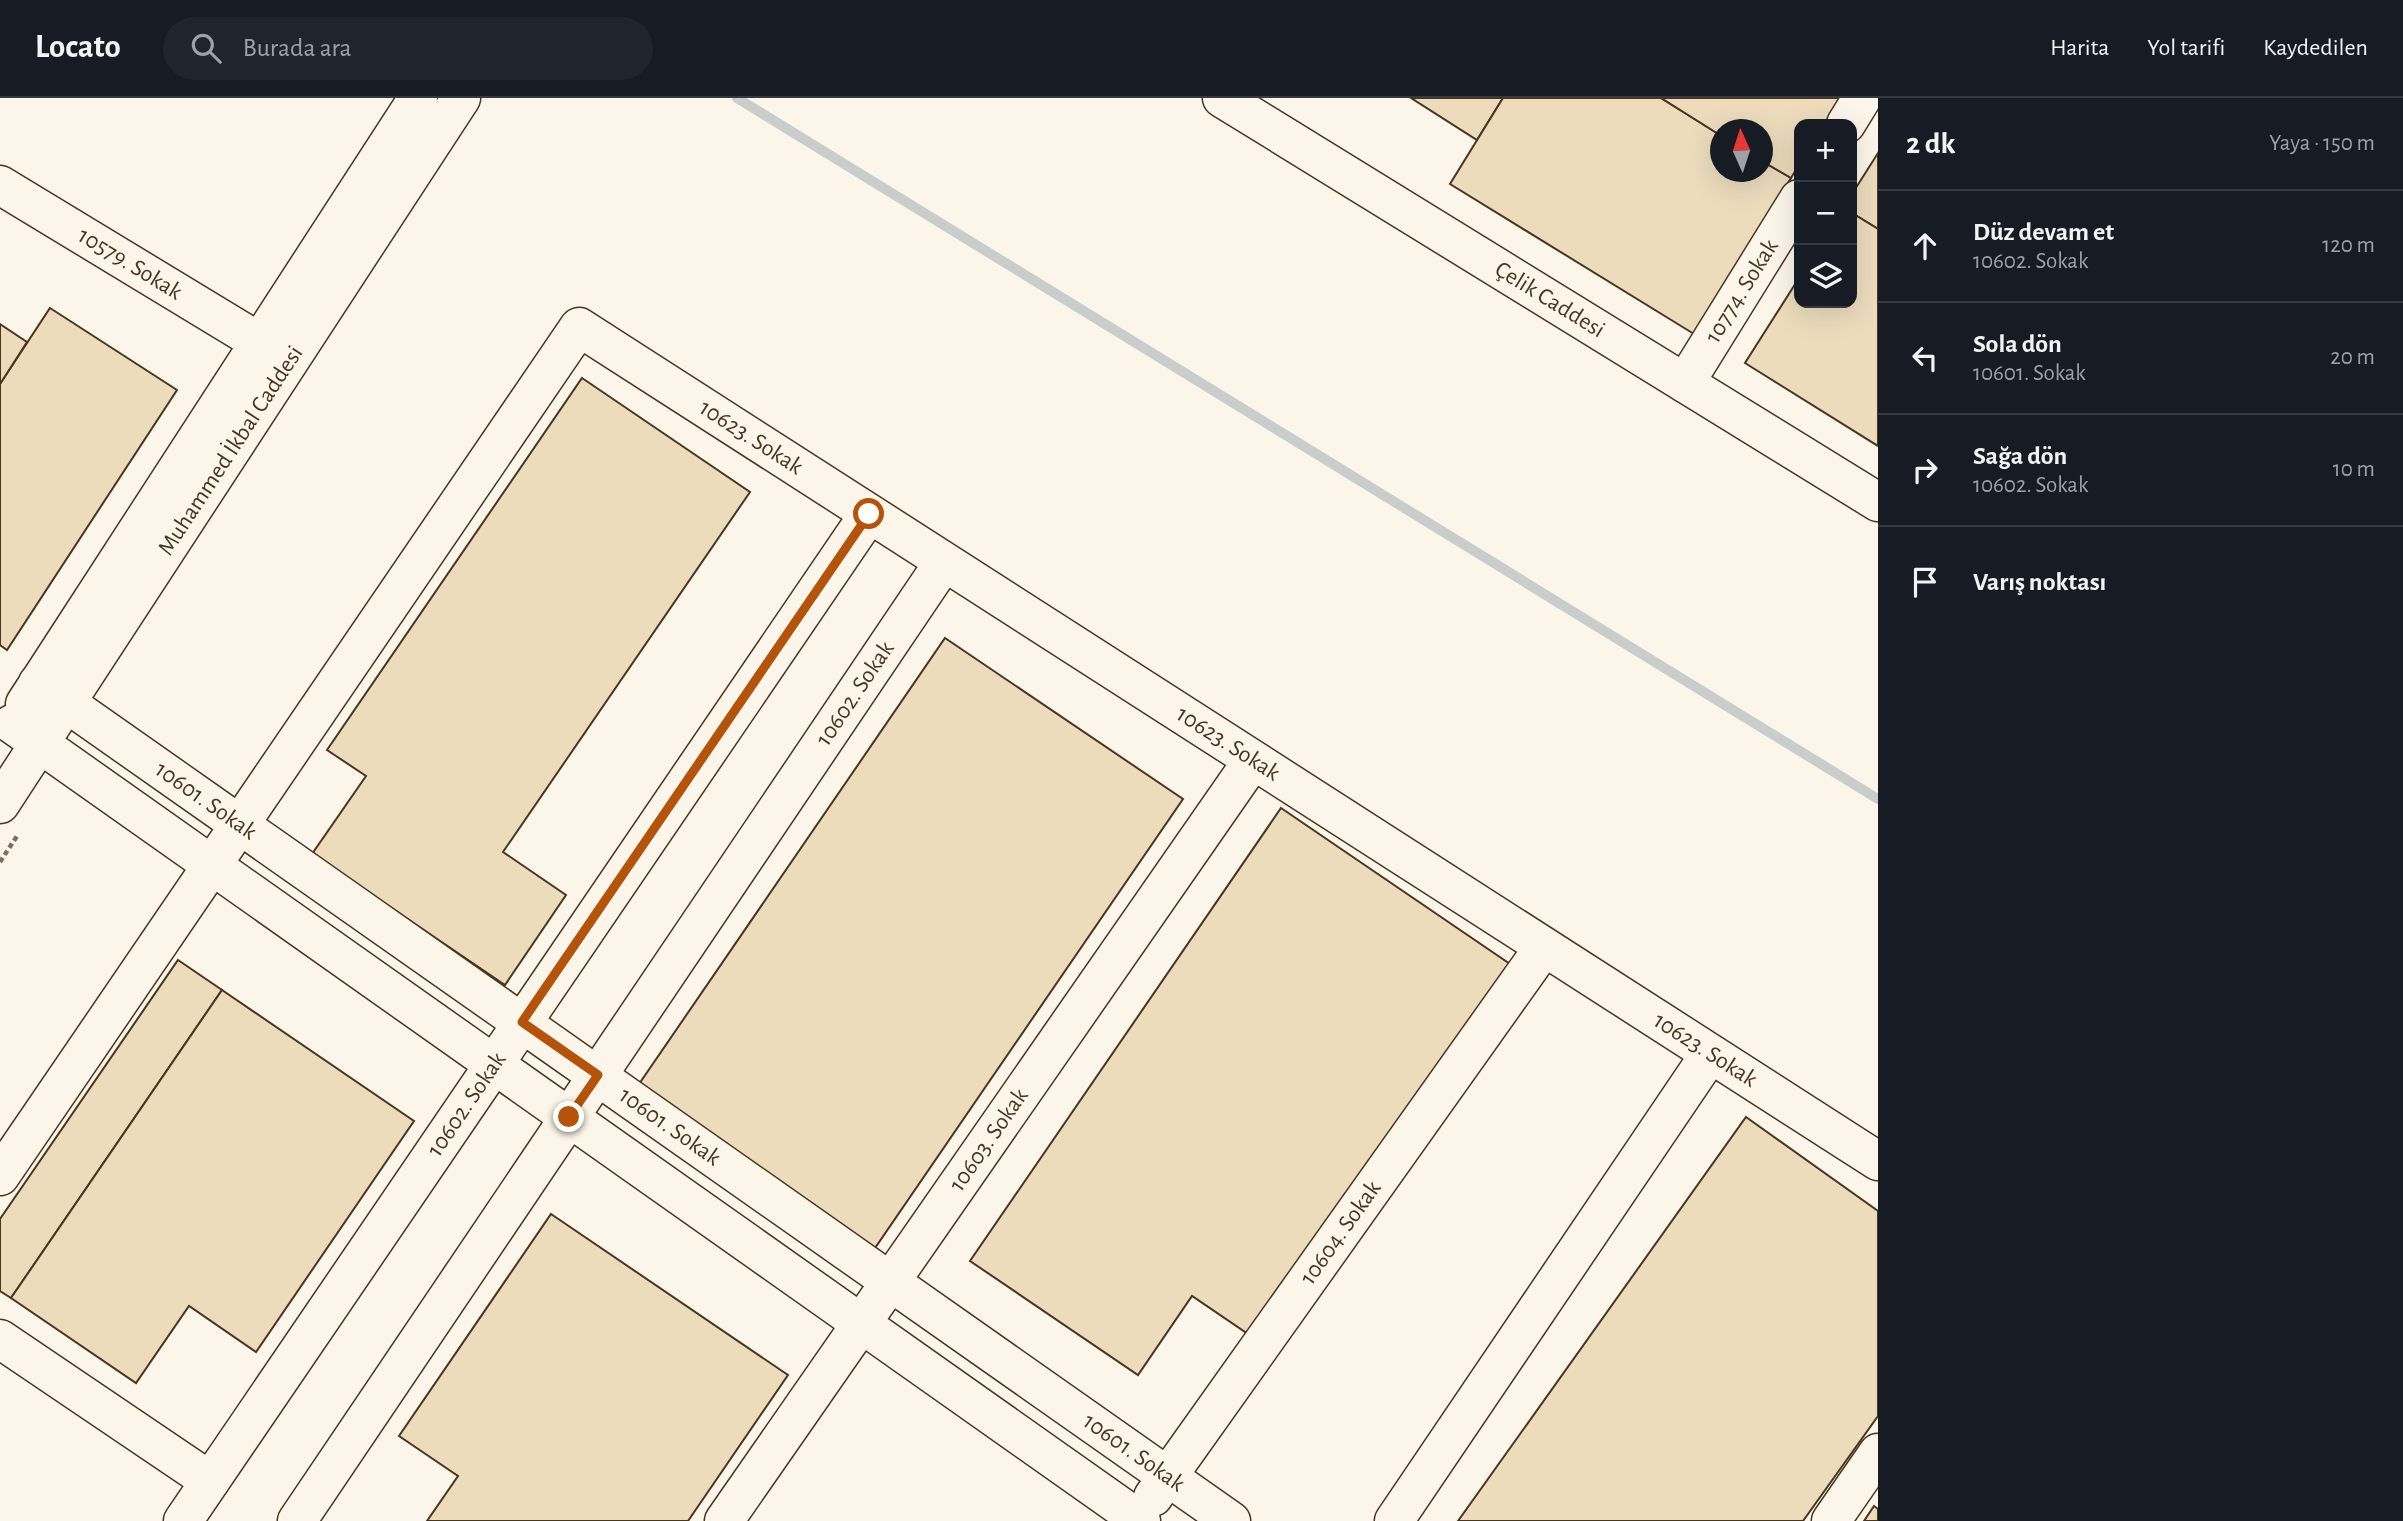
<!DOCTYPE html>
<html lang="tr">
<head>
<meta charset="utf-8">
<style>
  :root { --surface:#171b24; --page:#20242c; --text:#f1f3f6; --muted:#9ea1a6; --line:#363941 }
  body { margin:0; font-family:"Alegreya Sans",sans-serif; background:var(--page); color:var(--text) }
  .controls { position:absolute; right:21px; top:21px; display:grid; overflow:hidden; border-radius:14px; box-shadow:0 7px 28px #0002 }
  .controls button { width:63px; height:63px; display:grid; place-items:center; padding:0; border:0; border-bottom:2px solid var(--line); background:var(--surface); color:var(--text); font:35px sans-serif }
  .compass { position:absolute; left:1710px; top:21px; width:63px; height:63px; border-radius:50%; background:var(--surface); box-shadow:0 7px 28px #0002; rotate:357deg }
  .stop { position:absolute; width:21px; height:21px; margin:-16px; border:5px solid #b45309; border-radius:50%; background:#fff }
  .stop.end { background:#b45309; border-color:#fff; box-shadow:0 2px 7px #0008 }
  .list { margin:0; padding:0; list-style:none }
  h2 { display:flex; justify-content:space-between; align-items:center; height:91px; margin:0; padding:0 28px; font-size:30px }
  h2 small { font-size:23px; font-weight:400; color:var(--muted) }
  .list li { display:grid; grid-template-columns:46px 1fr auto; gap:21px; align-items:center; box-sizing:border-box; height:112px; padding:0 28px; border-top:2px solid var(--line) }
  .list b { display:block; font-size:26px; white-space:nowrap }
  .list p { margin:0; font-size:23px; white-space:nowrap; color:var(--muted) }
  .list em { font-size:23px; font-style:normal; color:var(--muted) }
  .icon { flex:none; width:38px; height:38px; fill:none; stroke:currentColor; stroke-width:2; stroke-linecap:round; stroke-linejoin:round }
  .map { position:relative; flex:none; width:1878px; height:1423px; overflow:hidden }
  header { display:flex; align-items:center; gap:42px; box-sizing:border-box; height:98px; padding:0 35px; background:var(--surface); border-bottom:2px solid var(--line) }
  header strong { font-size:33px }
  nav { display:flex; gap:38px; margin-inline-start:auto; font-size:24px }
  .search { width:490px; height:63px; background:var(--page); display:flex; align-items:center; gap:18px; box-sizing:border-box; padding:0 24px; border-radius:38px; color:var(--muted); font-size:26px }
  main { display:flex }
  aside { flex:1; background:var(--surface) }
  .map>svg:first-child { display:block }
</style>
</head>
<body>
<header>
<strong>Locato</strong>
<div class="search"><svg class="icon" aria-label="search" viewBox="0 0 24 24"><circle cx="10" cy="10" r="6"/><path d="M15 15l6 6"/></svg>Burada ara</div>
<nav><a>Harita</a><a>Yol tarifi</a><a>Kaydedilen</a></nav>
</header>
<main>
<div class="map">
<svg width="1878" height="1423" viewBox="0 0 1878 1423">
  <rect width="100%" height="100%" fill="#fbf6e9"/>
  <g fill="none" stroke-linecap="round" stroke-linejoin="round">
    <path stroke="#c9cecd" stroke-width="10" d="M737,0L1878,701"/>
  </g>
  <g fill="#ecdcbc" stroke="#4a3520" stroke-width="2">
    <path d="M1411,0H1503L1477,42Z"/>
    <path d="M1503,0H1661L1720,37V74H1762V63L1791,80L1694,236L1450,86Z"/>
    <path d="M1661,0H1841L1825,26H1799V67L1791,80L1762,63V32H1720V37Z"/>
    <path d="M1878,55V131L1852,115V96Z"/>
    <path d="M1852,115L1878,131V348L1745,265L1799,180V205H1852Z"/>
    <path d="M50,210L177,292L7,552L0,547V286Z"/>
    <path d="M0,226L27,244L0,286Z"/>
    <path d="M582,280L750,394L503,754L566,797L505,887L312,756L366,678L327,652Z"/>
    <path d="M945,540L1183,701L875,1150L637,989Z"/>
    <path d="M1281,710L1510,866L1254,1240L1192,1198L1138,1277L970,1163Z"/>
    <path d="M178,862L222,892L11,1200L0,1193V1121Z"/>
    <path d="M222,892L414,1023L256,1254L189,1208L136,1285L11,1200Z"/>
    <path d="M1746,1019L1878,1113V1318L1803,1423H1458Z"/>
    <path d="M551,1116L788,1277L688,1423H427L458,1378L399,1338Z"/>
    <path d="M1874,1408L1878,1411V1423H1864Z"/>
  </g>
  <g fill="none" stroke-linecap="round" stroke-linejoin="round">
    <g stroke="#4a3520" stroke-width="41">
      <g id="minor">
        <path id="s1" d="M1222,0L1878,404"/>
        <path d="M1846,26L1862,0"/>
        <path id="s2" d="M0,87L259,244"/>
        <path id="s3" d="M1685,285L1799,101"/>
        <path id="s4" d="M38,585L1231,1423"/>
        <path d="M25,606L418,0"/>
        <path d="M12,626L1141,1423"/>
        <path id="s5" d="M0,706L461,0"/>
        <path id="s6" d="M0,1078L579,229L1878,1063"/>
        <path d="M0,1241L210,1383"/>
        <path id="s7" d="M1153,1399L1544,849"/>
        <path id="s8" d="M183,1423L869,416"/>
        <path id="s9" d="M297,1423L944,464"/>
        <path id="s10" d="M724,1423L1253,662"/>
        <path d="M1394,1423L1710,956"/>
        <path d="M1831,1423L1878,1355"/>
      </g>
    </g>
    <path stroke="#7f6f5c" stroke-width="4.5" stroke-dasharray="5 3.5" stroke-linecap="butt" d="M0,764L17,738"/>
    <use href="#minor" stroke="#fbf6e9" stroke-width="38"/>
  </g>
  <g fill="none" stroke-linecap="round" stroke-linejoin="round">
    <path stroke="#b45309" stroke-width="9" d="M569,1019L598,977L522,924L869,416"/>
  </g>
  <g text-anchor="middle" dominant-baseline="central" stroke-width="5" stroke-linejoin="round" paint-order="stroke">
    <g font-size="24" fill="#4a3520" stroke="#fbf6e9">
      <text stroke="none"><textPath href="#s2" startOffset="152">10579. Sokak</textPath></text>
      <text stroke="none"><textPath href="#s3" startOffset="108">10774. Sokak</textPath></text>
      <text stroke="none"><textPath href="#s1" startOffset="385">Çelik Caddesi</textPath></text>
      <text stroke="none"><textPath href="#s6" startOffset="1232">10623. Sokak</textPath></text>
      <text stroke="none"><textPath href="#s5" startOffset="422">Muhammed İkbal Caddesi</textPath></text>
      <text stroke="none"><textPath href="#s9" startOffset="998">10602. Sokak</textPath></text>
      <text stroke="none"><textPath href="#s6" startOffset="1799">10623. Sokak</textPath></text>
      <text stroke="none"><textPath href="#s4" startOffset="205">10601. Sokak</textPath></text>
      <text stroke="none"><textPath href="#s6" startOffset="2366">10623. Sokak</textPath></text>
      <text stroke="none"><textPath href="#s8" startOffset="504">10602. Sokak</textPath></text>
      <text stroke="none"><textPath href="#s4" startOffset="772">10601. Sokak</textPath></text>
      <text stroke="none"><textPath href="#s10" startOffset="464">10603. Sokak</textPath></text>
      <text stroke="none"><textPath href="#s7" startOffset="324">10604. Sokak</textPath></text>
      <text stroke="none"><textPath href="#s4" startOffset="1339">10601. Sokak</textPath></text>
    </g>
  </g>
</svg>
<div class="controls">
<button>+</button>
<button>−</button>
<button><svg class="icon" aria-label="layers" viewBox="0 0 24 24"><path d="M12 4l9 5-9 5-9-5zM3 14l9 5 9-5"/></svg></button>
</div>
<svg class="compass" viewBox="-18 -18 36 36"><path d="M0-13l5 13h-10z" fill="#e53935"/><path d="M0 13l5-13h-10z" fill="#9ea1a6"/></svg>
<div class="stop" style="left:869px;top:416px"></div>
<div class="stop end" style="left:569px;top:1019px"></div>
</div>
<aside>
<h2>2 dk<small>Yaya · 150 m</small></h2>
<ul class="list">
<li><svg class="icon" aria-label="ahead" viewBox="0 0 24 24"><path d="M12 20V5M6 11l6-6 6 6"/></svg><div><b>Düz devam et</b><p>10602. Sokak</p></div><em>120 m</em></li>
<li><svg class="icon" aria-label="left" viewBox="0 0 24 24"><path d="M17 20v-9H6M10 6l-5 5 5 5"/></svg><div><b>Sola dön</b><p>10601. Sokak</p></div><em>20 m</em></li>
<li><svg class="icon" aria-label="right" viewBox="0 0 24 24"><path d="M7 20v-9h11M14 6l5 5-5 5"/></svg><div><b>Sağa dön</b><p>10602. Sokak</p></div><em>10 m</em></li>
<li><svg class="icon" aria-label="arrive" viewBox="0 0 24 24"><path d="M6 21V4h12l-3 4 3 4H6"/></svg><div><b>Varış noktası</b></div></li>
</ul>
</aside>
</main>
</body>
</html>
